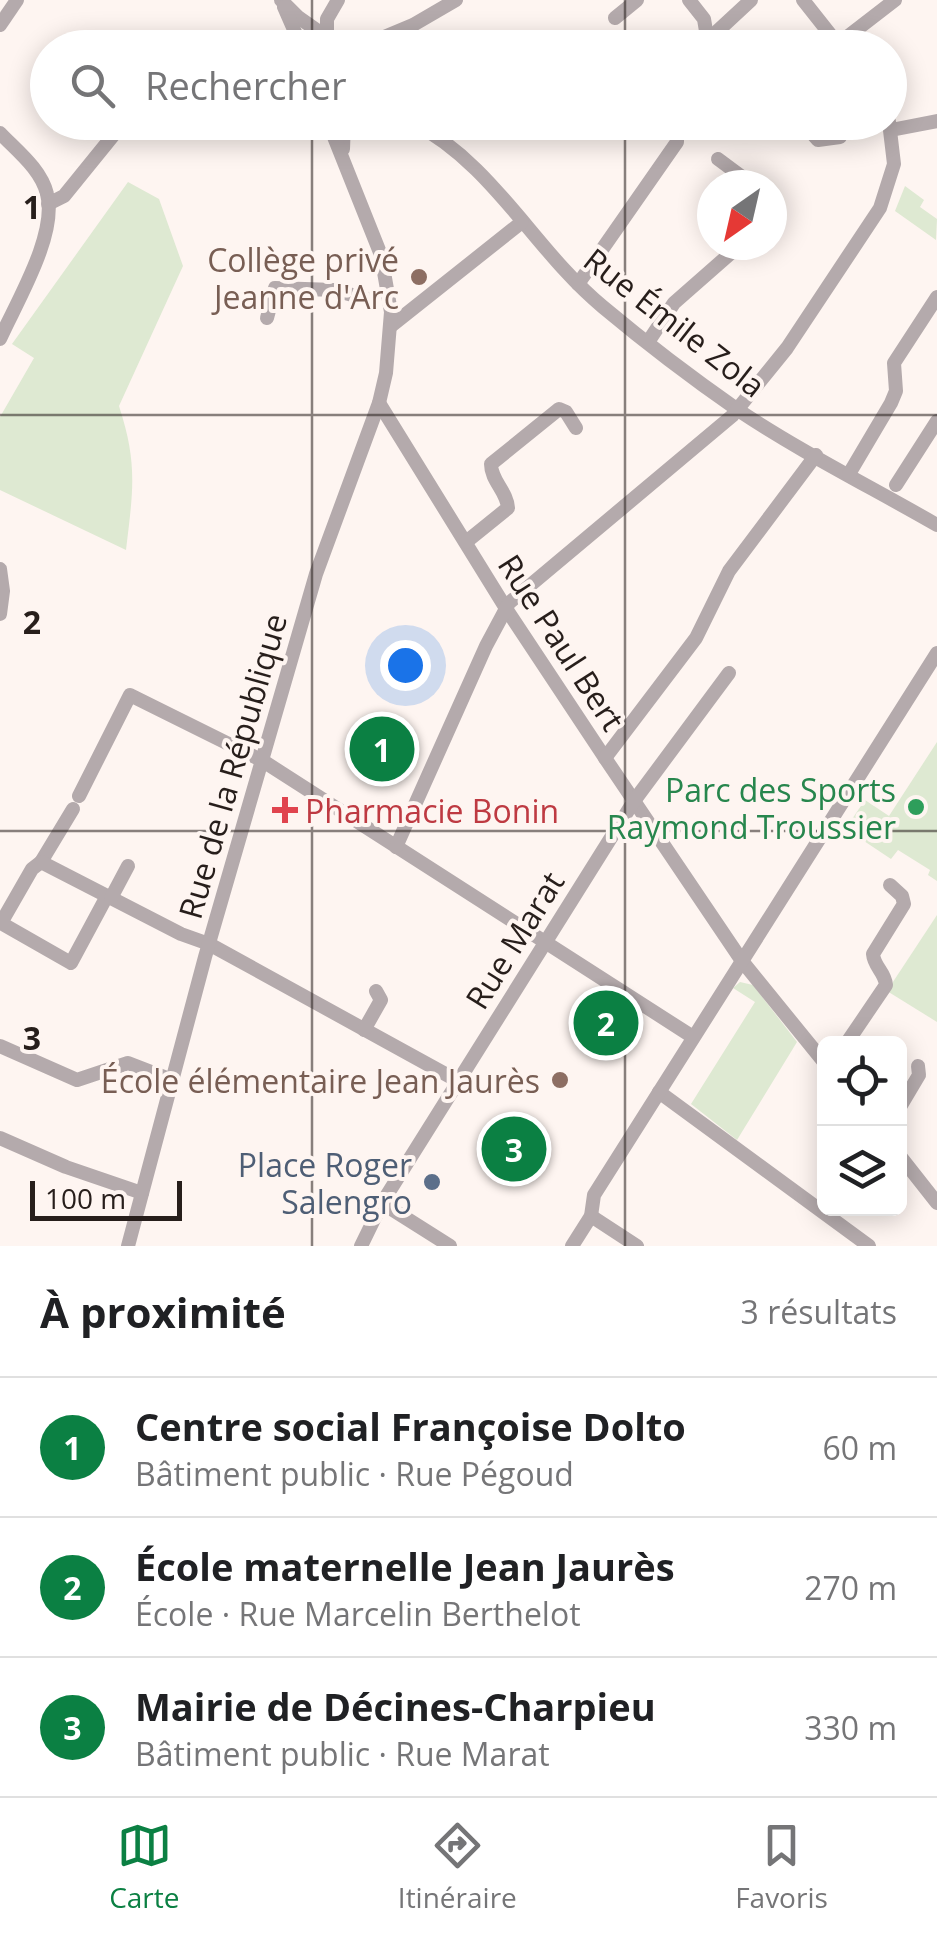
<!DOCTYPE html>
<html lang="fr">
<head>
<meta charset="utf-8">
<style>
  :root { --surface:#fff; --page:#f2f2f2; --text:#202124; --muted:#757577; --line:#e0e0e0; --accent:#0b8043 }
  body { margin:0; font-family:"Open Sans",sans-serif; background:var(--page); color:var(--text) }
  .controls { position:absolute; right:30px; bottom:30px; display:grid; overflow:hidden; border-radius:15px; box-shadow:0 5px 25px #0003 }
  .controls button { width:90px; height:90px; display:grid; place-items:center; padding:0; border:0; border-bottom:2px solid var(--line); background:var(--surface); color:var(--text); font:50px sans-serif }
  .compass { position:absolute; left:697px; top:170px; width:90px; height:90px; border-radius:50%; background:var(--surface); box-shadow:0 5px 25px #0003; rotate:214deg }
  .scale { position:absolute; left:30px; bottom:25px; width:152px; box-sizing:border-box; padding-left:10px; border:5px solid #271e1b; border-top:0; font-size:28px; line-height:35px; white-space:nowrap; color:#271e1b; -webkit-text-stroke:8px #fef5f1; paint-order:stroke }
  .you { position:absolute; left:405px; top:665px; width:35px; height:35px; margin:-25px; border:8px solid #fff; border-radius:50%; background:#1a73e8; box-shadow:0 0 0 15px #1a73e833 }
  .badge { display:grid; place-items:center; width:65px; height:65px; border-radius:50%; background:var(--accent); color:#fff; font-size:32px; font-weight:700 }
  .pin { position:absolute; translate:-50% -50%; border:5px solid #fff; box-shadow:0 2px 10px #0006 }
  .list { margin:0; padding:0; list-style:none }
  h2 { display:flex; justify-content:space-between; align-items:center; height:130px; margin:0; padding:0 40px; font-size:42px }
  h2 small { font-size:32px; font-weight:400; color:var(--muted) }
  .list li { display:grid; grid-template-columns:65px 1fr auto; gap:30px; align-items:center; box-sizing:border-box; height:140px; padding:0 40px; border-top:2px solid var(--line) }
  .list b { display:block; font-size:38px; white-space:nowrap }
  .list p { margin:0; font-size:32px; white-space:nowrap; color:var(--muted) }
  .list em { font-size:32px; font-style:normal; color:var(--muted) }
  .icon { flex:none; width:55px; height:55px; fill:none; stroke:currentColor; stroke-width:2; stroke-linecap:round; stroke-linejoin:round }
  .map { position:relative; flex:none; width:937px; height:1246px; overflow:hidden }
  .search { position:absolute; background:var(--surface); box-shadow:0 5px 25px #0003; left:30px; right:30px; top:30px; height:110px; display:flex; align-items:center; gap:25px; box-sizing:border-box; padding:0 35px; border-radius:55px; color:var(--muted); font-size:38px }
  .sheet { height:550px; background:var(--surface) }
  nav { display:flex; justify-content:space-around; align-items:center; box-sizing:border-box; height:140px; border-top:2px solid var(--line); background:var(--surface); font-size:28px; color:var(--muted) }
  nav a { display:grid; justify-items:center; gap:5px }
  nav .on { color:var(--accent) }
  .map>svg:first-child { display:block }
</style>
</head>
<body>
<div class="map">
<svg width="937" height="1246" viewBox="0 0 937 1246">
  <rect width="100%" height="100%" fill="#fef5f1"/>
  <g fill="#dee9d2">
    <path d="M128,182L159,199L183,266L119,406C138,464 133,491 126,550L0,490V417L34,358L12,344Z"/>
    <path d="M905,186L924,200L920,207L937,219L936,240L895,211Z"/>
    <path d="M937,742V881L928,875L930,870L898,850L891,859L843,827L847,821L850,822L865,800L889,816Z"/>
    <path d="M937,915V1022L887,991Z"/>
    <path d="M740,982L753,985L797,1042L737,1140L691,1104L755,1002L733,988Z"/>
  </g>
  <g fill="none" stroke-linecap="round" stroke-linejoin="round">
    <path stroke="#d3cac6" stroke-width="14" stroke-dasharray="14 7" stroke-linecap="butt" d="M356,296L376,301"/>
    <g stroke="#b4aaac" stroke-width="14">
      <path d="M281,0L298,17L342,48"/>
      <path d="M689,0L704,19L708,43"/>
      <path d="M803,0L841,48"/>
      <path d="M284,7L302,48"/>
      <path d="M615,18L637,0"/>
      <path d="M0,25L17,0"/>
      <path d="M327,38V19L338,0"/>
      <path d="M709,39L751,0"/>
      <path d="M838,44L895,0"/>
      <path d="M358,48L413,25L456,0"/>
      <path d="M412,122C494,164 534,250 603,307C646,343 692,378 738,410C801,452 871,487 937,525"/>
      <path d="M802,122L818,140L840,137"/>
      <path d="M891,130L937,121"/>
      <path d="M0,133C17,151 41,169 47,194C58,234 16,303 0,339"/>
      <path d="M343,149L344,122"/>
      <path d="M718,159L753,185"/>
      <path d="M772,199L776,207L772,216"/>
      <path d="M48,204L64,196L124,122"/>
      <path d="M578,284L677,142V135L659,122"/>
      <path d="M267,318L275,288L334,290L356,296"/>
      <path d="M391,326L522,222"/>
      <path d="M648,342L674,303L740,245"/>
      <path d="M379,403L507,610L605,758L742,961L824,1062"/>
      <path d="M849,474L891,403L896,391L894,363L937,297"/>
      <path d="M896,485L937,421"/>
      <path d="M466,542L508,508C507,491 491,481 491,464L559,409L566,412L576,428"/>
      <path d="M0,569L3,591L0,614"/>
      <path d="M605,758L696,638L729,571L816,455"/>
      <path d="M79,796L130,695L263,761L693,1037"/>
      <path d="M396,847L486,646L509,603L732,416L787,348L880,208L894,164L889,122"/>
      <path d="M41,862L73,809"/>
      <path d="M107,896L71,963L1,923L32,869L41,862L181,934L209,944L458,1081"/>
      <path d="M111,898L128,866"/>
      <path d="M364,1030L381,1000L376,991"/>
      <path d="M846,1044L886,985C885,972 874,967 873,954L904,904L902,896L890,885"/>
      <path d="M0,1046L77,1080L128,1063L172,1080"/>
      <path d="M659,1092L869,1246"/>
      <path d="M900,1107L919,1075L918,1066"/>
      <path d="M0,1138L66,1167L142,1193"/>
      <path d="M900,1156L937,1203"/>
      <path d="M382,1203L450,1246"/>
      <path d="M591,1216L637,1246"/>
      <path d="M128,1246L205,957L316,574L379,403L386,373L391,312L381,255L328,122"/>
      <path d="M361,1246L382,1203L634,801L729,673"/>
      <path d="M572,1246L591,1216L594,1195L937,653"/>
    </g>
  </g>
  <path fill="none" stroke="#271e1b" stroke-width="2.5" stroke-opacity="0.55" d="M312,0V48M625,0V48M312,122V1246M625,122V1246M0,415H937M0,831H937"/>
  <g fill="#8d6e63" stroke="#fef5f1" stroke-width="4">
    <circle cx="419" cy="277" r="10"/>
    <circle cx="560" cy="1080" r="10"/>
  </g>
  <circle fill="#2e9e5b" stroke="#fef5f1" stroke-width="4" cx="916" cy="807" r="10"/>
  <path fill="#e0444e" stroke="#fef5f1" stroke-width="4" d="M280 795h10v10h10v10h-10v10h-10v-10h-10v-10h10z"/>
  <circle fill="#5c6f8a" stroke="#fef5f1" stroke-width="4" cx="432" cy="1182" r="10"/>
  <g text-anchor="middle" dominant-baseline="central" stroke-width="8" stroke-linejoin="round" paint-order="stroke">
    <g font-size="32" fill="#785e54" stroke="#fef5f1" text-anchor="end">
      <text x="399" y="259">Collège privé<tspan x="399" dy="37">Jeanne d'Arc</tspan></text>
      <text x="540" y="1080">École élémentaire Jean Jaurès</text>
    </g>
    <g font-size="32" fill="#271e1b" stroke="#fef5f1">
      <text transform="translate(675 322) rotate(38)">Rue Émile Zola</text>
      <text transform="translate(562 642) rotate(57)">Rue Paul Bert</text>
      <text transform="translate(232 766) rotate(-74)">Rue de la République</text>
      <text transform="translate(514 940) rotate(-58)">Rue Marat</text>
    </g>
    <g font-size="32" fill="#27864d" stroke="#fef5f1" text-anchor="end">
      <text x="896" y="789">Parc des Sports<tspan x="896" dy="37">Raymond Troussier</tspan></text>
    </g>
    <g font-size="32" fill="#be3a42" stroke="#fef5f1" text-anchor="start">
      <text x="305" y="810">Pharmacie Bonin</text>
    </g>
    <g font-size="32" fill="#4e5e75" stroke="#fef5f1" text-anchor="end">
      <text x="412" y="1164">Place Roger<tspan x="412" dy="37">Salengro</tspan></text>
    </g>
  </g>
  <g font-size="32" text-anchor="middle" font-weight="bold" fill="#271e1b" stroke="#fef5f1" stroke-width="8" stroke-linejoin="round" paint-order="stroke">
    <text x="32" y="219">1</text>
    <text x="32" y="634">2</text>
    <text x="32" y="1050">3</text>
  </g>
</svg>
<div class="controls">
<button><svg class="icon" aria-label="locate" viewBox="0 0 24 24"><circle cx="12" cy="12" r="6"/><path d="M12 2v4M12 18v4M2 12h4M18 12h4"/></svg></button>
<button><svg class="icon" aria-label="layers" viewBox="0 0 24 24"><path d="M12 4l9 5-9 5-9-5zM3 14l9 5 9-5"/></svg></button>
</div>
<svg class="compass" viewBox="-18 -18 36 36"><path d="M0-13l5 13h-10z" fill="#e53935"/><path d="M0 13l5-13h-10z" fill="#757577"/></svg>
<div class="scale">100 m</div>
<div class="you"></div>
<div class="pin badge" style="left:382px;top:749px">1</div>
<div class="pin badge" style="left:606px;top:1023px">2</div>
<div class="pin badge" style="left:514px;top:1149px">3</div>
<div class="search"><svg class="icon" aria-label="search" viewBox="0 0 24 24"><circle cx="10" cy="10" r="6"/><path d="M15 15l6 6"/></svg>Rechercher</div>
</div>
<section class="sheet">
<h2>À proximité<small>3 résultats</small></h2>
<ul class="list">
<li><span class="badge">1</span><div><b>Centre social Françoise Dolto</b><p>Bâtiment public · Rue Pégoud</p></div><em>60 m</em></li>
<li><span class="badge">2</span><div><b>École maternelle Jean Jaurès</b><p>École · Rue Marcelin Berthelot</p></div><em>270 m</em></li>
<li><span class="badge">3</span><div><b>Mairie de Décines-Charpieu</b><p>Bâtiment public · Rue Marat</p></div><em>330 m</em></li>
</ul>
</section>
<nav>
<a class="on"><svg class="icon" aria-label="map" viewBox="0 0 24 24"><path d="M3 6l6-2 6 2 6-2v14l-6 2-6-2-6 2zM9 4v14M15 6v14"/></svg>Carte</a>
<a><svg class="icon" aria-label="directions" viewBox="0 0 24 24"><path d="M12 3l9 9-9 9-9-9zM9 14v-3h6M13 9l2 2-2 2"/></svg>Itinéraire</a>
<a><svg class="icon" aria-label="saved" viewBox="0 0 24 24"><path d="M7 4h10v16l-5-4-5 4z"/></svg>Favoris</a>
</nav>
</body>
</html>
